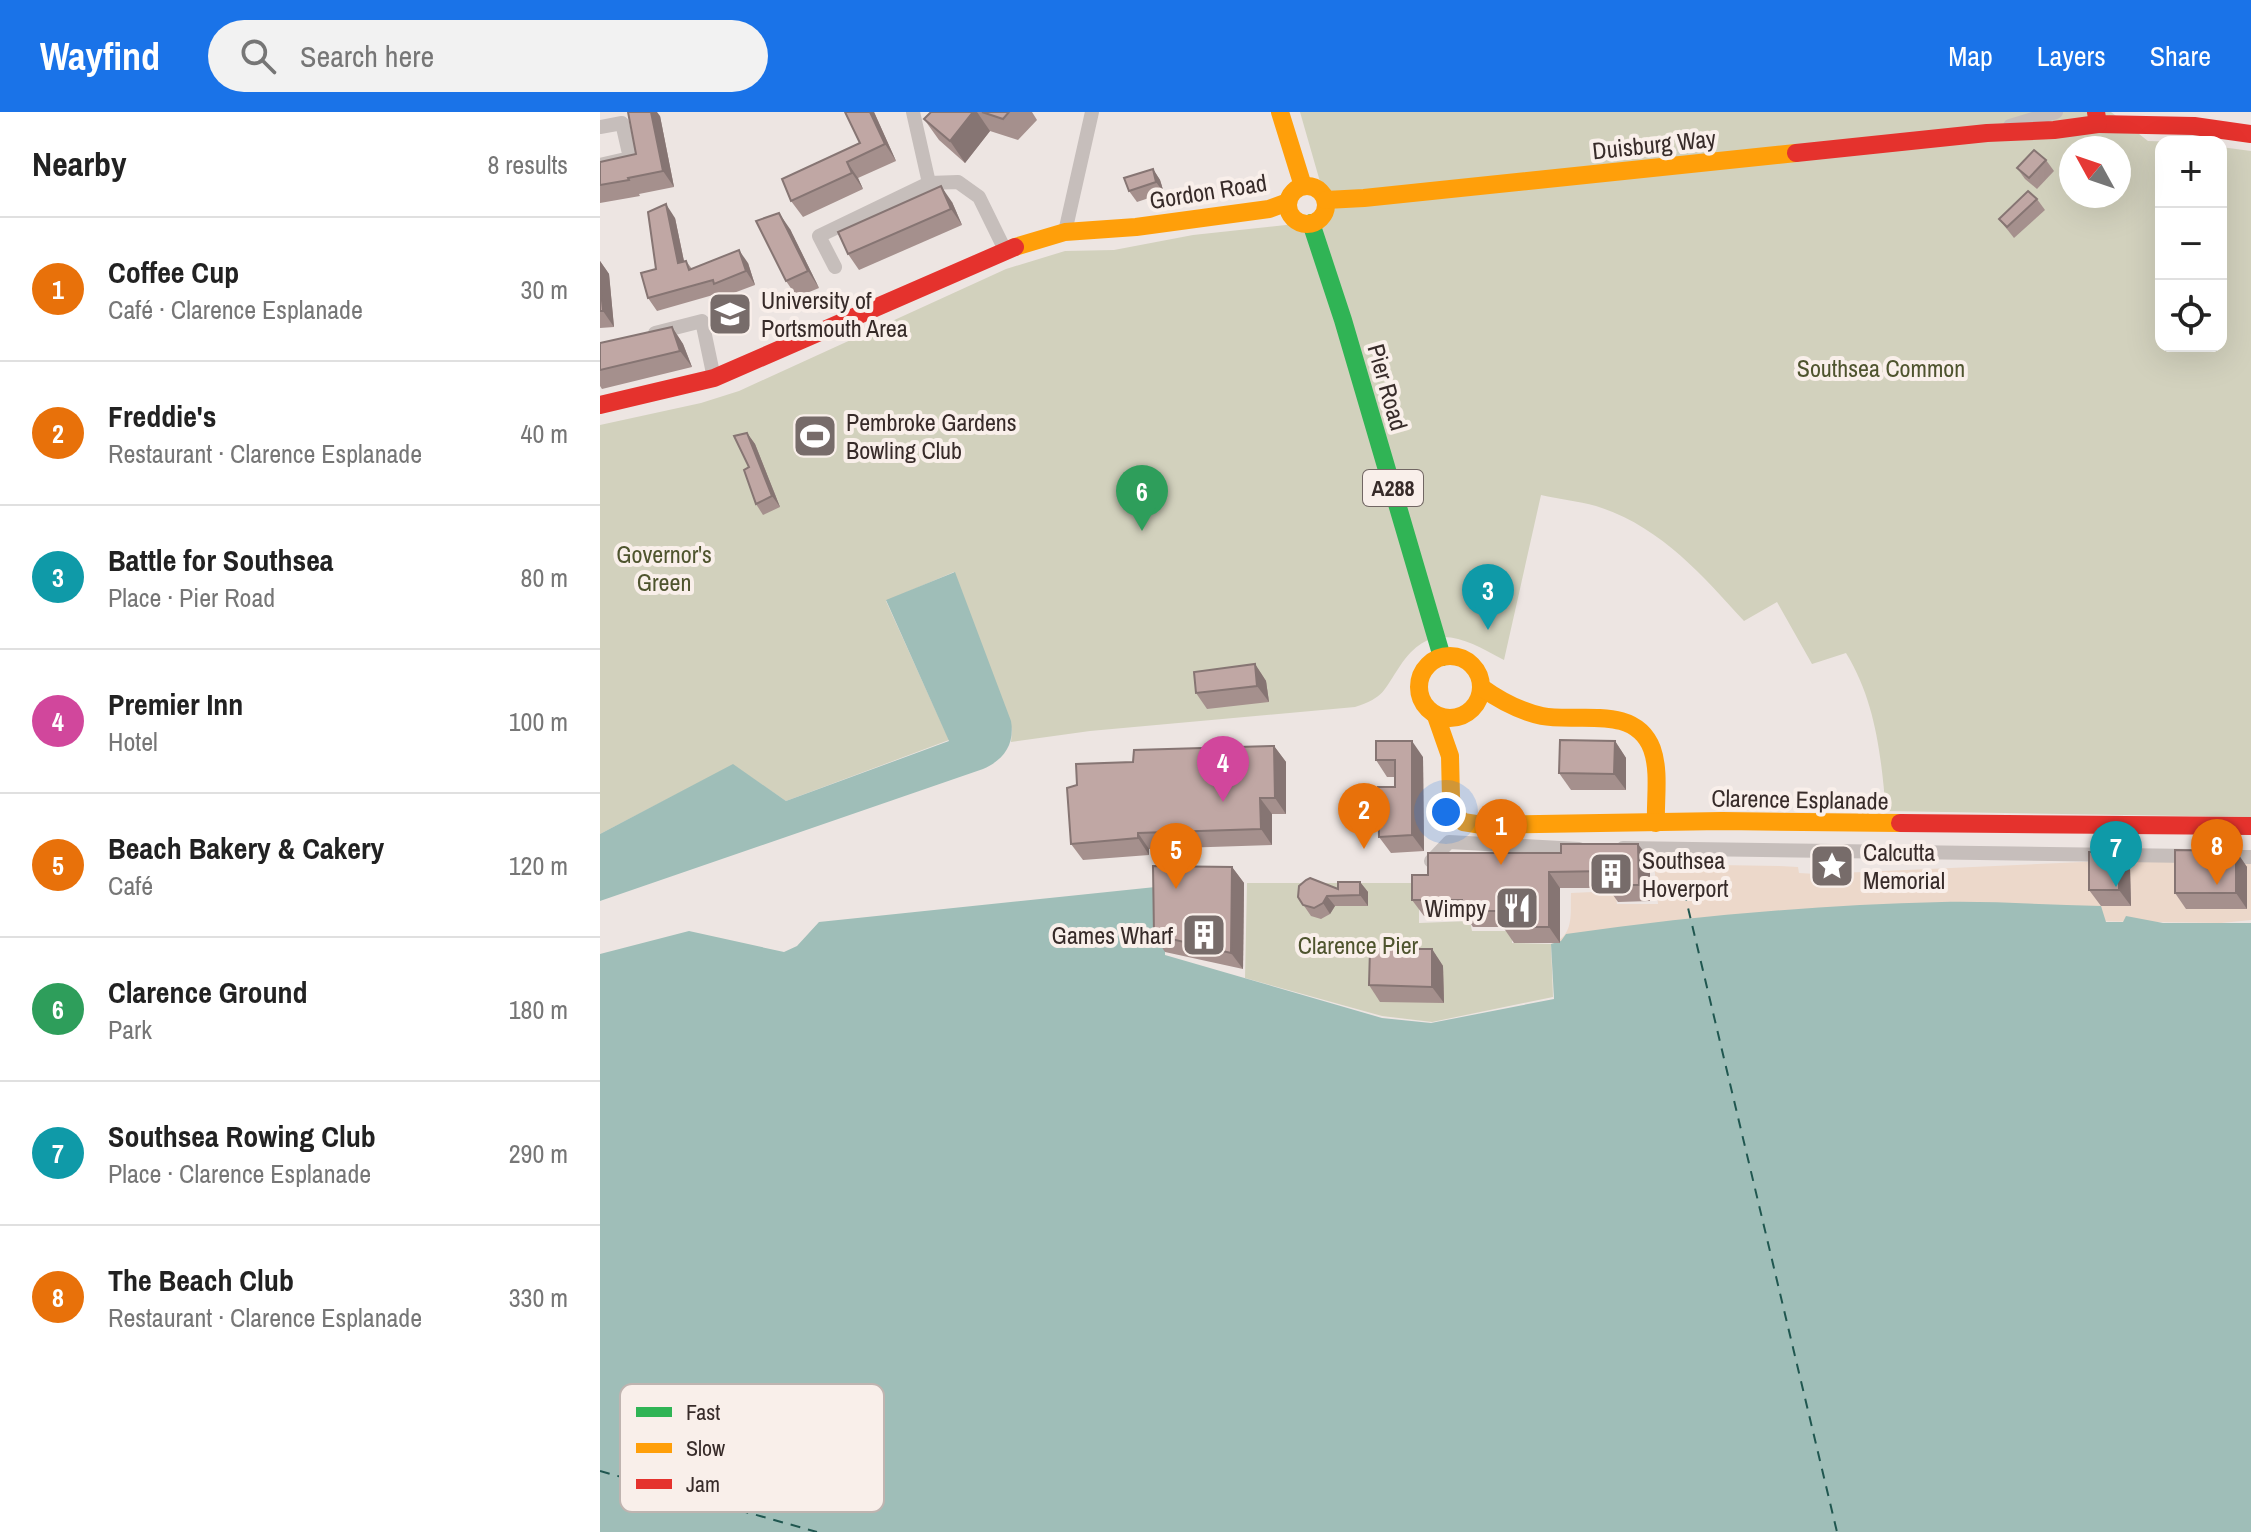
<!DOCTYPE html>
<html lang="en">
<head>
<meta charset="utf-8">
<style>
  :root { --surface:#fff; --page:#f2f2f2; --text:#222; --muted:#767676; --line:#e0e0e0; --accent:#1a73e8 }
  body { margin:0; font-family:"Archivo Narrow",sans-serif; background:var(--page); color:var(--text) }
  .controls { position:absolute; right:24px; top:24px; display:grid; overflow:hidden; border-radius:16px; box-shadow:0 8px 32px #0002 }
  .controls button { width:72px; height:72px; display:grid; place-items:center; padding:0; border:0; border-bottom:2px solid var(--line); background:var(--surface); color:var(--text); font:40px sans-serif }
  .compass { position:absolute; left:1459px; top:24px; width:72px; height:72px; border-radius:50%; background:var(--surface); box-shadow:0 8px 32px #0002; rotate:310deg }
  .you { position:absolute; left:846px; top:700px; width:28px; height:28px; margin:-20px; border:6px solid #fff; border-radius:50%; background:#1a73e8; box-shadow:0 0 0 12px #1a73e833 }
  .badge { display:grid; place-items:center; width:52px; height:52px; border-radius:50%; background:var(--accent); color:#fff; font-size:26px; font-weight:700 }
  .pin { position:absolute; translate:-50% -66px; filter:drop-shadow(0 2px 4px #0008) }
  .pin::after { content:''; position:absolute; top:42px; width:28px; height:24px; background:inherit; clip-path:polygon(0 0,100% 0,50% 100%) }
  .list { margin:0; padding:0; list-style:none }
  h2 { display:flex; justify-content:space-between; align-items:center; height:104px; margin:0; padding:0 32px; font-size:34px }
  h2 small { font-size:26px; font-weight:400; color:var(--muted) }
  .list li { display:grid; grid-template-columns:52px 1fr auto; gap:24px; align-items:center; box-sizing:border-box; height:144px; padding:0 32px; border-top:2px solid var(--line) }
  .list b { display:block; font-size:30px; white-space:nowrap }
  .list p { margin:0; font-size:26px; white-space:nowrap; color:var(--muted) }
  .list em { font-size:26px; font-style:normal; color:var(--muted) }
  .icon { flex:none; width:44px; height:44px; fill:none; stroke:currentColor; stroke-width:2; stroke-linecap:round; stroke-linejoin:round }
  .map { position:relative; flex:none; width:1651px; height:1420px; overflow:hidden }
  header { display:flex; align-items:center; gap:48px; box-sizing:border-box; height:112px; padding:0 40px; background:var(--accent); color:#fff }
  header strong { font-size:38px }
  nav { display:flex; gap:44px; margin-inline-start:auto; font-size:28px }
  .search { width:560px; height:72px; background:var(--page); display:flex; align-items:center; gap:20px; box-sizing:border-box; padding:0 28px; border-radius:44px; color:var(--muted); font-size:30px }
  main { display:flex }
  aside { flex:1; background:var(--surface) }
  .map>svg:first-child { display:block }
</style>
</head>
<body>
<header>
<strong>Wayfind</strong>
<div class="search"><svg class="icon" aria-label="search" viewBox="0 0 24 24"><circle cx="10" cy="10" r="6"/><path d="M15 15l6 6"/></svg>Search here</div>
<nav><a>Map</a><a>Layers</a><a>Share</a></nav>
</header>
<main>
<aside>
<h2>Nearby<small>8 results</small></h2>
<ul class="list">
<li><span class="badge" style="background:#e8710a">1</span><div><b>Coffee Cup</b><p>Café · Clarence Esplanade</p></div><em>30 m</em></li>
<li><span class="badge" style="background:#e8710a">2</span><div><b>Freddie's</b><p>Restaurant · Clarence Esplanade</p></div><em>40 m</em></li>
<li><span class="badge" style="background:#0f9aa8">3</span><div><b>Battle for Southsea</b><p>Place · Pier Road</p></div><em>80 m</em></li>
<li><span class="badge" style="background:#d1479c">4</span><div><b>Premier Inn</b><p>Hotel</p></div><em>100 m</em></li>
<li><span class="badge" style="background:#e8710a">5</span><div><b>Beach Bakery &amp; Cakery</b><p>Café</p></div><em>120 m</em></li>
<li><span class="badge" style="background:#2e9e5b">6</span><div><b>Clarence Ground</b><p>Park</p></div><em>180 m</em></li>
<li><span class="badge" style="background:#0f9aa8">7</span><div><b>Southsea Rowing Club</b><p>Place · Clarence Esplanade</p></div><em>290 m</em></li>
<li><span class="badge" style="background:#e8710a">8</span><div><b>The Beach Club</b><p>Restaurant · Clarence Esplanade</p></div><em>330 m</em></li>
</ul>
</aside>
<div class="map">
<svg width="1651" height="1420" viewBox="0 0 1651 1420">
  <rect width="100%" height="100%" fill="#ede5e2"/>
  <g fill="#d2d1bd" fill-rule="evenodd">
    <path d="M700,0H1511L1548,29L1583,30H1561V234H1621V35L1651,39V705L1286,699C1281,644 1276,590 1246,541L1212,552L1177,490L1144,509C1101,462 1060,414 996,394C978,389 959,387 941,383L904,548C864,526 831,507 800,554C783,579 785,585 755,595L490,619L411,630L412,618L354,460L286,489L349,628L186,689L133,653L0,722V313L101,291L139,279L406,157L465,139L514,138L593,123L731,108ZM1471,36H1519V84H1471Z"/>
    <path d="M647,771H819V811L870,809L872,819H912V831L951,832L953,885L832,910L782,904L645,866Z"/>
  </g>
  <path fill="#ecd8ca" d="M1594,745H1651V808L1621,811L1486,809L951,832C975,824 970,802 971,781L1015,779L1017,792H1058L1054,752L1180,754L1198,755L1199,761L1217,762Z"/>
  <g fill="#9fbeb8">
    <path d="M355,460L411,609C415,632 404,648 383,657L0,789V722L133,652L186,689L349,629L286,488Z"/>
    <path d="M565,774V843L782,906L831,911L954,887L951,832L961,829L966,822C1091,804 1216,793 1342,790C1395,789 1448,793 1501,794L1506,810H1523L1526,804L1563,811H1651V1420H0V842L89,819L184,840L197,834L219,810Z"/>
  </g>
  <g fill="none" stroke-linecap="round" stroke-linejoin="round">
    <g stroke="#205750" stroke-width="2" stroke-dasharray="10 8" stroke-linecap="butt">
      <path d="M1084,779L1237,1420"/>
      <path d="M0,1359L217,1420"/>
    </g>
    <g stroke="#c6bebb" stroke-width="14">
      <path d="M313,0L329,71"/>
      <path d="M1410,14L1456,0"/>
      <path d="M0,15L22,11L30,46L0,53"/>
      <path d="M465,120L492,0"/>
      <path d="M235,155L219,124L329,71L358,70L379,85L405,138"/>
      <path d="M55,221L102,209L114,266"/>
      <path d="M1023,736L1591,744"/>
      <path d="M1623,745H1651"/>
      <path d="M831,749L849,730L979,737"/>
    </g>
    <path stroke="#30b455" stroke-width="18" d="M711,111L743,208L842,545"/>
    <g stroke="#ff9f0a" stroke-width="18">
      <path d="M680,0L703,74"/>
      <circle cx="707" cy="93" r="19"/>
      <path d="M726,88L764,86L1196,41"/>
      <path d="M415,135L465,120L536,115L669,97L688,90"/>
      <circle cx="850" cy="575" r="31"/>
      <path d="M881,575C899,588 919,599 942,604C978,611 1035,592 1052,637C1060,659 1055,688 1056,711"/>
      <path d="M836,604L850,644L851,686L855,702L863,710L882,713L1122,709L1300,711"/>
    </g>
    <g stroke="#e5322d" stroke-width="18">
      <path d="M1496,0L1498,12L1594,14L1651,22"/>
      <path d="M1196,41L1387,21L1454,18L1498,12"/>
      <path d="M0,293L114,266L415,135"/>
      <path d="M1300,711L1651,714"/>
    </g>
  </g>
  <g fill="#a5908d">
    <path d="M245,0H274L296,49L258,66L263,77L203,105L191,89L260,31Z"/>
    <path d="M331,0H432L437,8L418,28L390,19L365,51L339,28L324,7Z"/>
    <path d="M60,4L74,75L39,82L40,84L0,91V50L36,42Z"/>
    <path d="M1446,48L1454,59L1437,77L1425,67L1417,56Z"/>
    <path d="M553,57L560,68L564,81L537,90L529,79Z"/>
    <path d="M1437,87L1445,98L1414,126L1399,107Z"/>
    <path d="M352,90L362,113L259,158L248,142Z"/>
    <path d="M75,106L84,149H86L92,157L148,151L155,173L123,185L120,181L57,199L48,186Z"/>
    <path d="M190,117L219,176L197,185L186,169Z"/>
    <path d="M0,149L9,162L14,215L0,216Z"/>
    <path d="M72,215L83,232L92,255L2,277L0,274V231Z"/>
    <path d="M147,321L155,332L180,395L163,403L156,392L149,355Z"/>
    <path d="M655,552L666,569L669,590L607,597L596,581Z"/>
    <path d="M1015,629L1026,646V678H971L959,661Z"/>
    <path d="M674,634L686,650V702H672V733L549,737V743L483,748L471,732L477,673L533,650Z"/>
    <path d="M823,645L824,739L791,741L779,725L795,675V665H787L776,648Z"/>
    <path d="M1636,739L1647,755V797H1586L1575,781Z"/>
    <path d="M1050,748V789L1018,790L1008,776H960V831H914L903,815H873L865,804H824L812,788L828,763Z"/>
    <path d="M632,755L644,771L643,857L565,840L554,823Z"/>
    <path d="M1530,756L1531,794H1501L1489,778Z"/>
    <path d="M760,770L768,780V794H735L730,802L721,807L711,804L698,785L738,777Z"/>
    <path d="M832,837L843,854L844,891L780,890L769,873Z"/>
  </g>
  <g fill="#867573">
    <path d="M51,0H57L60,4L74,75L63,59Z"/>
    <path d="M270,0H274L296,49L285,32Z"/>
    <path d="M373,0H377L390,19L365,51L350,29Z"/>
    <path d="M247,50L258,66L263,77L252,61Z"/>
    <path d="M553,57L560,68L564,81L556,70Z"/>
    <path d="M341,74L352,90L362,113L351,97Z"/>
    <path d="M66,92L75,106L87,164L78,151Z"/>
    <path d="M179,101L190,117L219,176L208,159Z"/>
    <path d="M139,138L148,151L155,173L146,159Z"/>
    <path d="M0,149L9,162L14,215L3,199L0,168Z"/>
    <path d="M72,215L83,232L92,255L80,239Z"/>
    <path d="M147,321L155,332L180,395L172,384Z"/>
    <path d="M655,552L666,569L669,590L657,574Z"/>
    <path d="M812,629L823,645L824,739L812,723Z"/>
    <path d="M1015,629L1026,646V678L1014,662Z"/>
    <path d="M674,634L686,650V702L675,686Z"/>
    <path d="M660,686L672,702V733L661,717Z"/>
    <path d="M538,721L549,737V743L538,726Z"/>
    <path d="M1038,732L1050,748V789L1039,773Z"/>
    <path d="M1636,739L1647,755V797L1636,781Z"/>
    <path d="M1519,740L1530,756L1531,794L1519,778Z"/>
    <path d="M632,755L644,771L643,857L631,841Z"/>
    <path d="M949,760L960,776V831L949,815Z"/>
    <path d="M760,770L768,780V794L760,783Z"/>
    <path d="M727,784L735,794L730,802L723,791Z"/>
    <path d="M832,837L843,854L844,891L832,875Z"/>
  </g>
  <g fill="#c0a7a4" stroke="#867573" stroke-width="2">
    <path d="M28,0H51L63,59L28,66L29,68L0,73V50L36,42Z"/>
    <path d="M245,0H270L285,32L247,50L252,61L191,89L182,67L260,31Z"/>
    <path d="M331,0H373L350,29L324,7Z"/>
    <path d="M382,0H409L403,7Z"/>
    <path d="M1434,38L1446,48L1429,66L1417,56Z"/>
    <path d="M553,57L556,70L529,79L524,66Z"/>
    <path d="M341,74L351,97L248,142L238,120Z"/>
    <path d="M1428,79L1437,87L1407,115L1399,107Z"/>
    <path d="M66,92L78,151L86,149L89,158L139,138L146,159L114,172L113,168L48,186L41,161L56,157L48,100Z"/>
    <path d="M179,101L208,159L186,169L156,109Z"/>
    <path d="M0,168L3,199H0Z"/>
    <path d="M72,215L80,239L0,258V231Z"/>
    <path d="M147,321L172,384L156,392L144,358L149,355L134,324Z"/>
    <path d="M655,552L657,574L596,581L594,560Z"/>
    <path d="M960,628L1015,629L1014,662L959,661Z"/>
    <path d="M776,629H812V723L779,725L778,675H795V648H776Z"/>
    <path d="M674,634L675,686H660L661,717L538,721V726L471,732L467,676L477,673L476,652L533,650L534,638Z"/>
    <path d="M961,732H1038L1039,773H1006V759L949,760V815H903V799H862V788H812V763H828V741H961Z"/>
    <path d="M1575,738L1636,739V781H1575Z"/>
    <rect x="1489" y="740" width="30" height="38"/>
    <path d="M553,754L632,755L631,841L554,823Z"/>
    <path d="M710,766L738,777V770H760V783L727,784L723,791L714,796L703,793L698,785L699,774L706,768Z"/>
    <path d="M770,837H832V875L769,873Z"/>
  </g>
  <defs>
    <g id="university-square" transform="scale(2.3)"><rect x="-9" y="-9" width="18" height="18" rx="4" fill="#776c6a" stroke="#f9efea"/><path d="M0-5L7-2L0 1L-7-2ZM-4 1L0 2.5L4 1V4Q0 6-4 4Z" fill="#fff"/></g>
    <g id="stadium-square" transform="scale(2.3)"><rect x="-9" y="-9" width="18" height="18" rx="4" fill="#776c6a" stroke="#f9efea"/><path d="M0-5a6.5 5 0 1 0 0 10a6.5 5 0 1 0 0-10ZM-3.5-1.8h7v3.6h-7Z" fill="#fff"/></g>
    <g id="sight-square" transform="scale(2.3)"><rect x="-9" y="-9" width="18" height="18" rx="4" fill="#776c6a" stroke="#f9efea"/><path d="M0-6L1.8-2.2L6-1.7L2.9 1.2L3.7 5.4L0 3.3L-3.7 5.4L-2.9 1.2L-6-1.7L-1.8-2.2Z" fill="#fff"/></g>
    <g id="building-square" transform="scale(2.3)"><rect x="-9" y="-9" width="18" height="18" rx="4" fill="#776c6a" stroke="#f9efea"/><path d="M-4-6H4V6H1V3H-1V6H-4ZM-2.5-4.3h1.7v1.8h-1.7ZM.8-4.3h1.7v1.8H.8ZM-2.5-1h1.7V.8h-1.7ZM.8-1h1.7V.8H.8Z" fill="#fff"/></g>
    <g id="restaurant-square" transform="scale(2.3)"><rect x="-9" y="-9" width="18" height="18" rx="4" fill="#776c6a" stroke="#f9efea"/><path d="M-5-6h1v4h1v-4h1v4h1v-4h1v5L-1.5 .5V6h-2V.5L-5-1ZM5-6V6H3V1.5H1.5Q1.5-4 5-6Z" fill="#fff"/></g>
  </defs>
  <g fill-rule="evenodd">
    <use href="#university-square" x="130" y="202"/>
    <use href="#stadium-square" x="215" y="324"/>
    <use href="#sight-square" x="1232" y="754"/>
    <use href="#building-square" x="1011" y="762"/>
    <use href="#restaurant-square" x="917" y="796"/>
    <use href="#building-square" x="604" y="823"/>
  </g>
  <g text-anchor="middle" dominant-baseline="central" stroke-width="8" stroke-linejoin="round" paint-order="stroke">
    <rect fill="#f9efea" stroke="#716663" stroke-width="2" x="763" y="358" width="60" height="36" rx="6"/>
    <g font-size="22" font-weight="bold" fill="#372b29">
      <text x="793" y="376">A288</text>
    </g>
    <g font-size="24" fill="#372b29" stroke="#f9efea">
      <text transform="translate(1054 32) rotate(-6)">Duisburg Way</text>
      <text transform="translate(608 79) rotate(-9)">Gordon Road</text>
      <text transform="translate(788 275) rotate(74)">Pier Road</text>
      <text transform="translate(1200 687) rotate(1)">Clarence Esplanade</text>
    </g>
    <g font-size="24" fill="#372b29" stroke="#f9efea" text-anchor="start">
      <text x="161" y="188">University of<tspan x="161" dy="28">Portsmouth Area</tspan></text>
      <text x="246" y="310">Pembroke Gardens<tspan x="246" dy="28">Bowling Club</tspan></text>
      <text x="1263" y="740">Calcutta<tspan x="1263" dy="28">Memorial</tspan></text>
      <text x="1042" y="748">Southsea<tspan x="1042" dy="28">Hoverport</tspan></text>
      <text x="886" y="796" text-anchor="end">Wimpy</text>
      <text x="573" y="823" text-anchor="end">Games Wharf</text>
    </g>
    <g font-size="24" fill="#4e542e" stroke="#f9efea">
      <text x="1281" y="256">Southsea Common</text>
      <text x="64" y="442">Governor's<tspan x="64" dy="28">Green</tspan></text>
      <text x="758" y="833">Clarence Pier</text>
    </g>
  </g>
  <rect x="20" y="1272" width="264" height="128" rx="12" fill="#f9efea" stroke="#bfb4b0" stroke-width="2"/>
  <rect x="36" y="1295" width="36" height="10" fill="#30b455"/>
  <rect x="36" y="1331" width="36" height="10" fill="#ff9f0a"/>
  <rect x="36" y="1367" width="36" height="10" fill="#e5322d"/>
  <g font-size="22" fill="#372b29">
    <text x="86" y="1308">Fast</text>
    <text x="86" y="1344">Slow</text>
    <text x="86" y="1380">Jam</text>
  </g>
</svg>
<div class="controls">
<button>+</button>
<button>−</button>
<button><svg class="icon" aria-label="locate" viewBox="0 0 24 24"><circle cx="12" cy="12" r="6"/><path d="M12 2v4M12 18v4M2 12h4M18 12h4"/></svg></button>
</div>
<svg class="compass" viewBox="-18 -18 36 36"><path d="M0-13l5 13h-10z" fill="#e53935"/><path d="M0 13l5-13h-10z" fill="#767676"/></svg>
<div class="you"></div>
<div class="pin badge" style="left:901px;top:753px;background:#e8710a">1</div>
<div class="pin badge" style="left:764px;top:737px;background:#e8710a">2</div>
<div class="pin badge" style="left:888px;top:518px;background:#0f9aa8">3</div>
<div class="pin badge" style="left:623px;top:690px;background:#d1479c">4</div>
<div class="pin badge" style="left:576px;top:777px;background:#e8710a">5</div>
<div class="pin badge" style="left:542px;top:419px;background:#2e9e5b">6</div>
<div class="pin badge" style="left:1516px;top:775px;background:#0f9aa8">7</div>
<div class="pin badge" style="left:1617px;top:773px;background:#e8710a">8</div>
</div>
</main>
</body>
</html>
